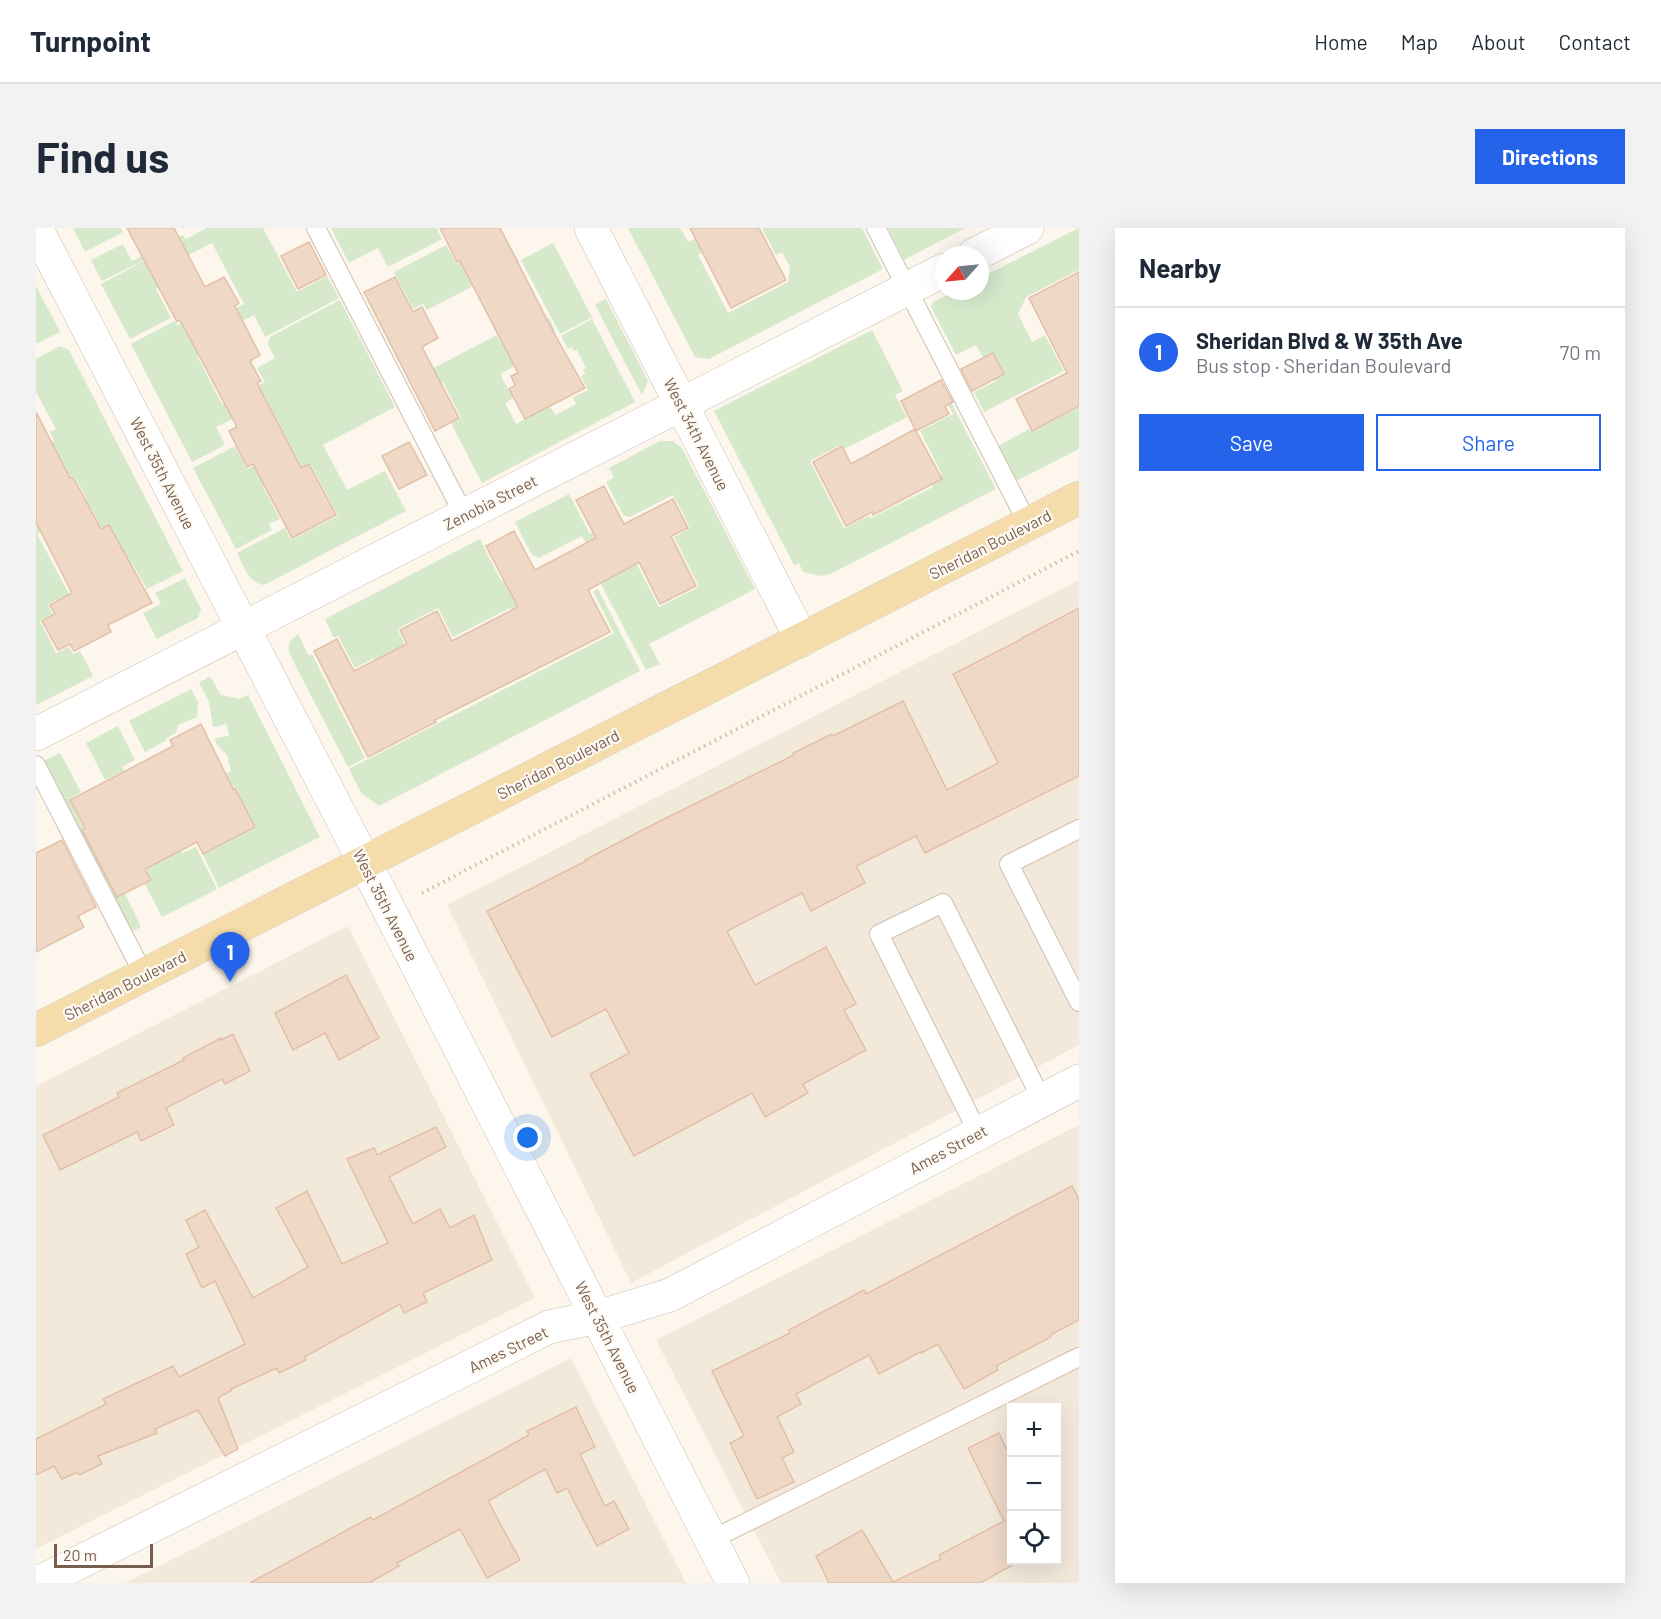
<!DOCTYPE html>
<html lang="en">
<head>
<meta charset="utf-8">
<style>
  :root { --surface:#fff; --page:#f2f2f3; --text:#1f2937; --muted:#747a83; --line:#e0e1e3; --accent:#2563eb }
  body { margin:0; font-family:Barlow,sans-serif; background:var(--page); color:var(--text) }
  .controls { position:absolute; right:18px; bottom:18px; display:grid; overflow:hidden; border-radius:0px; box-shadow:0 6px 24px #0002 }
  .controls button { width:54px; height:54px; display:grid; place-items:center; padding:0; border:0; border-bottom:2px solid var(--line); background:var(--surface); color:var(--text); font:30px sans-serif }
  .compass { position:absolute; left:899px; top:18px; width:54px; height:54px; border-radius:50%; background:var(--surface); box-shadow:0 6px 24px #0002; rotate:243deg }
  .scale { position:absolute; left:18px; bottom:15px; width:99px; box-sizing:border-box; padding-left:6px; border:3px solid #765f50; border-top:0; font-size:16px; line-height:21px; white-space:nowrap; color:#765f50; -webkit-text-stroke:4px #fefaf3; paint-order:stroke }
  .you { position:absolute; left:492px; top:910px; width:21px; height:21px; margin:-15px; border:4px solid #fff; border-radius:50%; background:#1a73e8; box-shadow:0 0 0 9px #1a73e833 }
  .badge { display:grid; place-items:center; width:39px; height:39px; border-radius:50%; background:var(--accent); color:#fff; font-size:20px; font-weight:700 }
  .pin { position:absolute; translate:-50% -50px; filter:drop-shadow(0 2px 3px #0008) }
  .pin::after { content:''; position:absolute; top:32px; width:21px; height:18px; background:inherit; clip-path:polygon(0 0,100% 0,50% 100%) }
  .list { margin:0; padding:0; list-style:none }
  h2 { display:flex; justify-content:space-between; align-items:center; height:78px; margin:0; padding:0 24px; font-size:26px }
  h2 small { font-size:20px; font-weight:400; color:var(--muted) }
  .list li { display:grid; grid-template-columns:39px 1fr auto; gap:18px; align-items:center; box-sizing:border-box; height:90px; padding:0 24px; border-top:2px solid var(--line) }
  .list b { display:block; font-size:22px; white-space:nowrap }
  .list p { margin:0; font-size:20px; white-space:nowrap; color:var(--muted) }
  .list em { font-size:20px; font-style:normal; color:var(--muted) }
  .actions { display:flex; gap:12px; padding:18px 24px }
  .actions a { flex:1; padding:14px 0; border:2px solid var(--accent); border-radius:0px; text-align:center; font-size:21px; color:var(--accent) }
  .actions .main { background:var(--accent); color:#fff }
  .icon { flex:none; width:33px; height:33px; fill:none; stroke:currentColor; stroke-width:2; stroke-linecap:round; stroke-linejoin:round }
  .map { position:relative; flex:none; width:1043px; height:1355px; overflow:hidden; border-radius:0px }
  header { display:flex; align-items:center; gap:36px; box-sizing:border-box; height:84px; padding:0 30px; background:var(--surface); border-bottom:2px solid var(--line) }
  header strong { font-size:28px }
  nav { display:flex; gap:33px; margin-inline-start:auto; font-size:21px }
  .intro { display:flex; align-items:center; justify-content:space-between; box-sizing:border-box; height:144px; padding:0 36px }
  h1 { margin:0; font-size:42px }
  .button { padding:15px 27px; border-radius:0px; background:var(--accent); color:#fff; font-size:21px; font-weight:700 }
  main { display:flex; gap:36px; padding:0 36px }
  aside { flex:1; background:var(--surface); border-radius:0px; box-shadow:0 6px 24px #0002 }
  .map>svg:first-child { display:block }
</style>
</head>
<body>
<header>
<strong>Turnpoint</strong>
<nav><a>Home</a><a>Map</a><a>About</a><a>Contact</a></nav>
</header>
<div class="intro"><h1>Find us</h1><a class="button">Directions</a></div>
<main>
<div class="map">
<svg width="1043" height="1355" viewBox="0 0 1043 1355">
  <rect width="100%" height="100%" fill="#fcf6ed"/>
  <g fill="#f3e9db" fill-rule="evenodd">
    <path d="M1043,352V817L595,1055L411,677Z"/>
    <path d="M312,698L499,1070L0,1321V858Z"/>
    <path d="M1043,897V1355H745L620,1112ZM975,1180H1020V1332H975Z"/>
    <path d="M535,1130L650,1355H89Z"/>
  </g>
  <g fill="#d6e9cb">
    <path d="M37,0H85L87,4L49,24Z"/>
    <path d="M171,0H227L261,64L291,48L303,70L229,109L218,87L162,117L166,126L161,128L186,176L221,158L205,187L180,199L189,217L156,234L95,116L139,93L141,97L147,94L153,105L208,76L176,15L119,45L125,58L120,61L135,90L94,111L65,56L121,26L66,53L55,32L87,16L96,33L147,7L150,11Z"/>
    <path d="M295,0H400L406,11L352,39L342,20L313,35Z"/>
    <path d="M592,0H644L652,14L680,0H715L662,27L692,85L752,54L754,39L746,24L740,27L726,0H826L847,41L673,131L659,129Z"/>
    <path d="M852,0H929L868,32Z"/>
    <path d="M1043,0V42L990,69L982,86L996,114L1009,107L1028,143L948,184L938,164L960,153L940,117L920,127L895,79L897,74L919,63H944V50Z"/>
    <path d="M470,10L483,34L391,82L387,76L377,81L358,44L410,17L421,36Z"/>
    <path d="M517,15L556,89L524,106L485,32Z"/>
    <path d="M0,58L24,104L0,116Z"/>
    <path d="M570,71L612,153L606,167L559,77Z"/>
    <path d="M304,72L359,179L287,217L311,262L349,243L370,283L228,357C212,354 208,339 201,325L249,300L255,312L302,288L274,235L227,259L244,291L233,296L236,302L200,321L157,240L199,218L211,241L254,218L223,157L229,154L221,140L239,130L232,117L234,109Z"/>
    <path d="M513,90L520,105L476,128L480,137L464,146L477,170L469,175L480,196L514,179L520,187L540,176L537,169L552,162L545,148L549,146L547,142L550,140L541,122L538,123L536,119L532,121L525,108L556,91L599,174L446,255L415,195L425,190L407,154L400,158L392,143L461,107L465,115Z"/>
    <path d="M836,102L867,163L859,167L871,189L808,221L805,217L774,233L808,300L833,288L835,290L897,259L894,252L906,246L884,203L917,186L903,159L906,157L960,261L794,346L784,348L767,344L763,335L758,337L678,183Z"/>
    <path d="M24,118L33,122L147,343L111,361L95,334L35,365L32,358L75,335L73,297L66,301L55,280L13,302L8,292L50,270L38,247L33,249L16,214L18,213L14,204L20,201L0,164V131Z"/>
    <path d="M1043,179V221L980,253L962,218L993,201L995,204Z"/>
    <path d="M624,213H637L646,220L719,361L613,416L624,436L610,442L565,356L569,354L546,308L503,330L496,327L479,294L533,266L554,306L584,291L599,333L623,379L663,359L638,309L654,300L637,267L594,289L587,287L570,254L578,250L573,240Z"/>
    <path d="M0,285L9,302L1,306L33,366L12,376L17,386L4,393L20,425L33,419L37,426L44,423L57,448L0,477Z"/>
    <path d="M444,311L465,353L495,337L504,438L474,380L417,409L402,380L361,401L406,489L401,491L375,441L351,453L338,430L319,440L302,408L298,410L289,391Z"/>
    <path d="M149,350L165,381L162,390L121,411L107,385L125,376L119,365Z"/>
    <path d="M562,361L604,443L343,578L325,565L313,541L578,405L557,363Z"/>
    <path d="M262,406L273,428L276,426L329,530L312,539L254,427C251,417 253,413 262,406Z"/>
    <path d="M174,448L185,467L203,471L212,467L284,609L183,660L167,627L220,599L199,558L146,584L140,571L195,543L191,527L180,516L179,510L193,508L191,496L177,499L173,474L163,455Z"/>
    <path d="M155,461L162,474L161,489L142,497L140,505L131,510L129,513L109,524L93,493Z"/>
    <path d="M82,498L99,532L86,539L111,587L133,599L146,625L160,619L181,661L126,689L109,656L116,652L98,616L64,633L82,669L89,666L105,699L93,705L5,534L24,525L45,564L33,571L52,609L101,584L81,546L69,552L50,515Z"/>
  </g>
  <g fill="#efd8c6" stroke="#e1c0a7" stroke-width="1.5">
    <path d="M91,0H138L169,59L188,49L203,75L199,78L224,127L214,133L225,153L221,155L265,240L273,236L300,287L256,310L217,236L211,239L193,203L201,199L144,92L141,94Z"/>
    <path d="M404,0H464L519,107L549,160L489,191L473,161L479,157L475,148L482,145L424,33L421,34Z"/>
    <path d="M654,0H723L750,52L695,80Z"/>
    <path d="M273,14L290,47L262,61L245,28Z"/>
    <path d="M1043,44V178L996,203L980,171L1031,145L993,70Z"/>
    <path d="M359,49L377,84L386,79L402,110L386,119L423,190L399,203L328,64Z"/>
    <path d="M957,125L968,146L936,163L925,141Z"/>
    <path d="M905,152L917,174L909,178L913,186L880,203L865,173Z"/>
    <path d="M0,184L34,250L37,249L65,301L73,297L116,375L72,397L75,404L38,423L34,416L22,422L6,393L19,386L14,377L36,365L0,294Z"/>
    <path d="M879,201L906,251L837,287L836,284L810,298L777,234L806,218L815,236Z"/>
    <path d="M373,214L391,247L363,261L346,228Z"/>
    <path d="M568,258L588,296L637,271L652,300L635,308L660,358L624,376L603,334L552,362L574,404L399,492L400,494L332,529L278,423L301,411L318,443L371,416L364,402L401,383L416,413L482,379L450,318L478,303L499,342L560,310L540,272Z"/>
    <path d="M1043,380V548L889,625L880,608L820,638L829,655L775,683L766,665L691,703L719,757L790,719L820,776L808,782L830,822L767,856L772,865L729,889L716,865L598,928L554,846L593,825L570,781L516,809L451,683L550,633L549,632L622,594L758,527L757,525L796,506L797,508L867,473L911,562L962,535L917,446L986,411V410Z"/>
    <path d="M165,496L197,561L199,560L219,599L167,626L161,614L109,641L115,652L81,669L46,602L49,600L34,572L137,518L134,512Z"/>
    <path d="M26,612L60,679L42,688L48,699L0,724V625Z"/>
    <path d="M310,747L343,810L303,832L289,805L257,822L239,785Z"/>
    <path d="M197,806L214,843L189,856L186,851L130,880L138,897L105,913L101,904L24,942L7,907L83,869L81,865L148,832L147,830L185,810V812Z"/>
    <path d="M400,899L410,919L353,949L377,996L404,981L414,1000L438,987L456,1032L387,1065L391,1074L368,1085L364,1076L268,1129L270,1132L243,1145L241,1140L195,1161L196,1162L182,1170L202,1221L189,1228L162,1182L119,1201L121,1205L62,1228L66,1236L43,1247L42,1244L26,1251L18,1238L0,1247V1211L70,1176L67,1171L137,1138L143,1149L209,1116L179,1053L166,1060L150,1026L163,1019L150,992L169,982L217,1070L272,1039L240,980L271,963L306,1036L352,1015L311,931L338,920L341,927Z"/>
    <path d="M1036,958L1043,971V1092L1014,1107L1015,1109L960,1138L962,1142L928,1161L902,1116L885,1125L884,1124L843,1146L833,1127L760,1166L765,1176L741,1189L758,1224L746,1230L758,1254L721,1271L694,1215L708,1208L676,1143L754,1105L753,1102L828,1062L830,1066Z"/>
    <path d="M540,1179L559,1219L544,1226L569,1278L578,1273L593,1301L561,1318L531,1260L521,1265L509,1241L452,1273L484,1332L451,1350L424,1301L361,1335L363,1338L333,1355H214L335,1289L337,1292L493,1207L491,1203Z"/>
    <path d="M963,1205L975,1231V1332H980L975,1335V1338L944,1355H793L780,1328L826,1302L857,1354L905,1331L903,1327L968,1293L932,1220Z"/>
  </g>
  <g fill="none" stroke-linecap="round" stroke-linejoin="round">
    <g stroke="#cebfb2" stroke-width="20">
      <g id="lane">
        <path d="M280,0L428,287"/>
        <path d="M840,0L992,296"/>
        <path d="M0,537L108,747"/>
        <path d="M1043,601L973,636L1043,774"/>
        <path d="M942,905L843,706L907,675L1006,872"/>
        <path d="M675,1312L1043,1129"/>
      </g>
    </g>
    <g stroke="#cebfb2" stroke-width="34">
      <g id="street">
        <path d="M0,0L329,635"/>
        <path d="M555,0L766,412"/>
        <path d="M938,27L991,0"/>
        <path d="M0,506L908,42"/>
        <path d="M2,1355L513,1099L562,1089L634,1067L1043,853"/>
      </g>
    </g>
    <g stroke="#d0c0b0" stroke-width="34">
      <path id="secondary" d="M329,635L697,1355"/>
    </g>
    <g stroke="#d9d2ce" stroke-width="34">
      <path id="primary" d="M0,802L1043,270"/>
    </g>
    <path stroke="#d5bca8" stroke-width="4" stroke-dasharray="1.5 4.5" stroke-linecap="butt" d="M386,665L1043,323"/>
    <use href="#lane" stroke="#fff" stroke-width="18"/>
    <use href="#street" stroke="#fff" stroke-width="33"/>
    <use href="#secondary" stroke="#fff" stroke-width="33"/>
    <use href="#primary" stroke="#f5dcab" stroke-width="33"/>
  </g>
  <g text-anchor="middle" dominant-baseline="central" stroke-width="4.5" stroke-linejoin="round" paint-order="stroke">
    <g font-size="16" fill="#765f50" stroke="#fefaf3">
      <text transform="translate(661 206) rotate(63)">West 34th Avenue</text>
      <text transform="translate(127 245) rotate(63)">West 35th Avenue</text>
      <text transform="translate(454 274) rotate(-27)">Zenobia Street</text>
      <text transform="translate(954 316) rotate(-27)">Sheridan Boulevard</text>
      <text transform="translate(522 536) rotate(-27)">Sheridan Boulevard</text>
      <text transform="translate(350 677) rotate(63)">West 35th Avenue</text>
      <text transform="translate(89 757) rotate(-27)">Sheridan Boulevard</text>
      <text transform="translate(912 921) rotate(-28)">Ames Street</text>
      <text transform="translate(572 1109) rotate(63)">West 35th Avenue</text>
      <text transform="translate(472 1121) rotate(-26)">Ames Street</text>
    </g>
  </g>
</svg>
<div class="controls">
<button>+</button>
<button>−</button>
<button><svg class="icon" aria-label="locate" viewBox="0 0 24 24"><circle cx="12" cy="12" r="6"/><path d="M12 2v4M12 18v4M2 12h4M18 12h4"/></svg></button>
</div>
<svg class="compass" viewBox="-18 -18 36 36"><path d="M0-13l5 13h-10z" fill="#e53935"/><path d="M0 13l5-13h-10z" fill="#747a83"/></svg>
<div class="scale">20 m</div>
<div class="you"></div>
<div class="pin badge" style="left:194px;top:754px">1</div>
</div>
<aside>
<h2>Nearby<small></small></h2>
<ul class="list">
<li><span class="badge">1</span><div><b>Sheridan Blvd &amp; W 35th Ave</b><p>Bus stop · Sheridan Boulevard</p></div><em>70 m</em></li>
</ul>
<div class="actions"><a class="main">Save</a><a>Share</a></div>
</aside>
</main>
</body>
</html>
